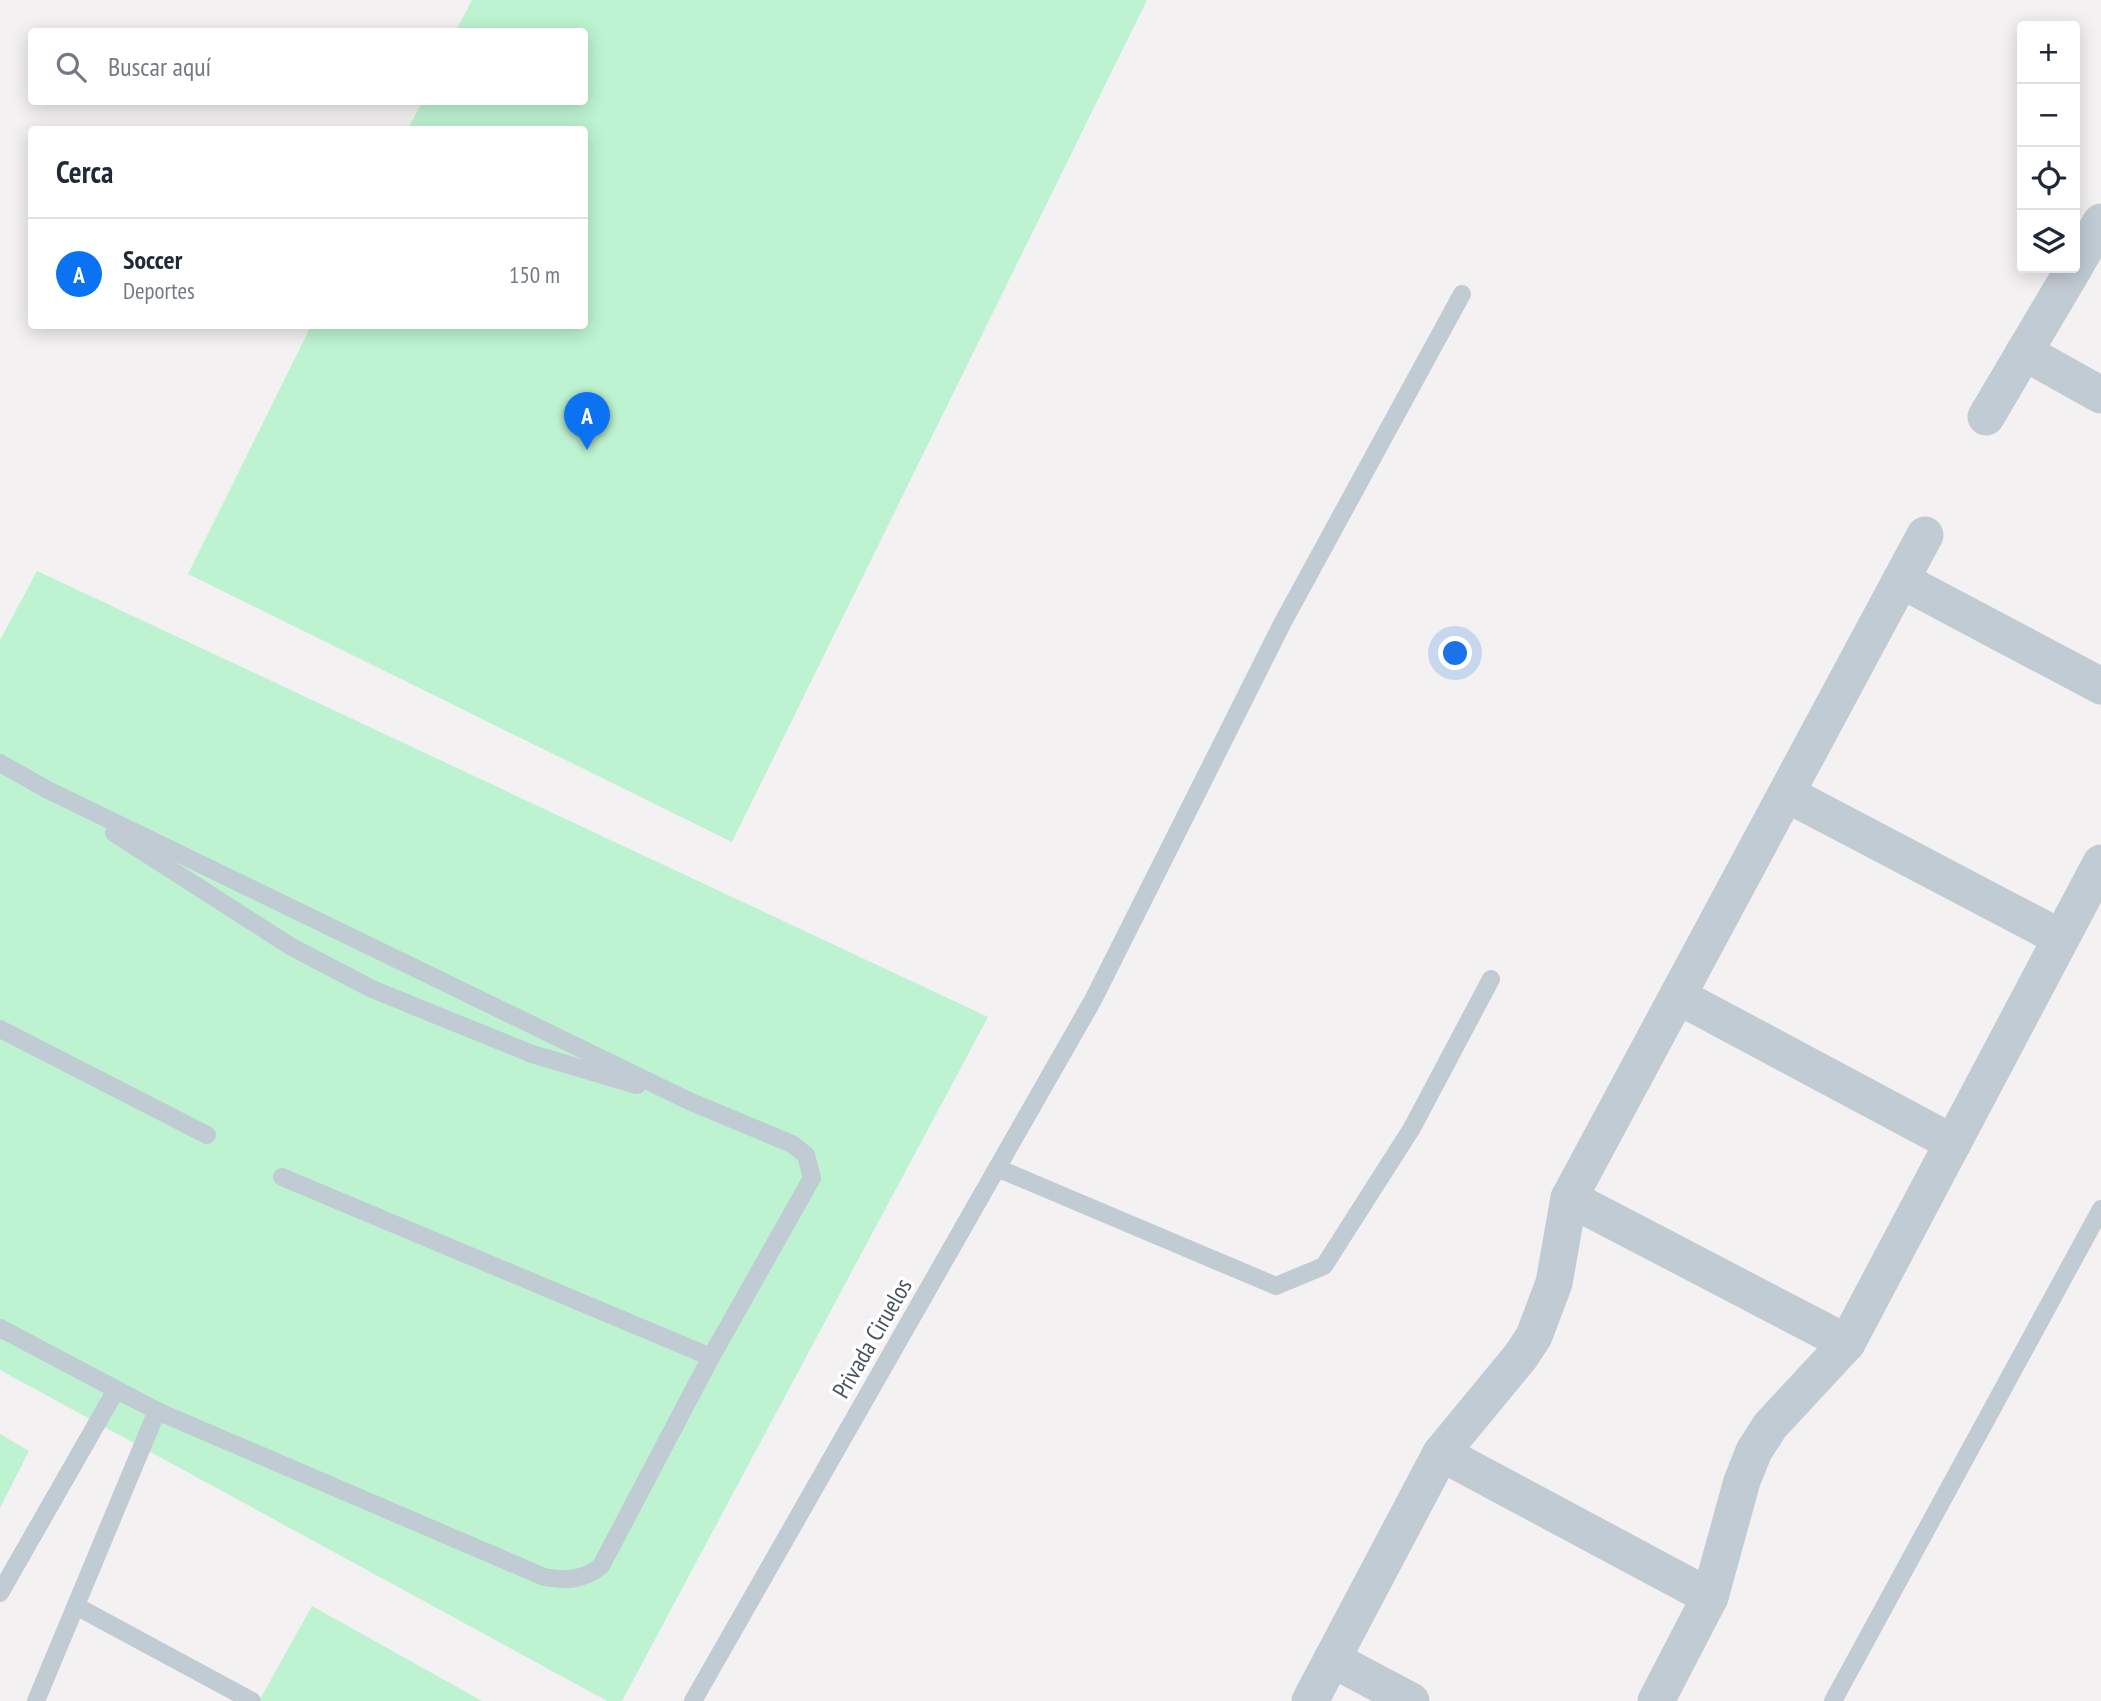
<!DOCTYPE html>
<html lang="es">
<head>
<meta charset="utf-8">
<style>
  :root { --surface:#fff; --page:#f6f6f7; --text:#1f2937; --muted:#747a83; --line:#e0e1e3; --accent:#0b73f3 }
  body { margin:0; font-family:"PT Sans Narrow",sans-serif; background:var(--page); color:var(--text) }
  .controls { position:absolute; right:21px; top:21px; display:grid; overflow:hidden; border-radius:7px; box-shadow:0 4px 18px #0003 }
  .controls button { width:63px; height:63px; display:grid; place-items:center; padding:0; border:0; border-bottom:2px solid var(--line); background:var(--surface); color:var(--text); font:35px sans-serif }
  .you { position:absolute; left:1456px; top:654px; width:24px; height:24px; margin:-18px; border:5px solid #fff; border-radius:50%; background:#1a73e8; box-shadow:0 0 0 10px #1a73e833 }
  .badge { display:grid; place-items:center; width:46px; height:46px; border-radius:50%; background:var(--accent); color:#fff; font-size:23px; font-weight:700 }
  .pin { position:absolute; translate:-50% -58px; filter:drop-shadow(0 2px 4px #0008) }
  .pin::after { content:''; position:absolute; top:37px; width:24px; height:21px; background:inherit; clip-path:polygon(0 0,100% 0,50% 100%) }
  .list { margin:0; padding:0; list-style:none }
  h2 { display:flex; justify-content:space-between; align-items:center; height:91px; margin:0; padding:0 28px; font-size:30px }
  h2 small { font-size:23px; font-weight:400; color:var(--muted) }
  .list li { display:grid; grid-template-columns:46px 1fr auto; gap:21px; align-items:center; box-sizing:border-box; height:112px; padding:0 28px; border-top:2px solid var(--line) }
  .list b { display:block; font-size:26px; white-space:nowrap }
  .list p { margin:0; font-size:23px; white-space:nowrap; color:var(--muted) }
  .list em { font-size:23px; font-style:normal; color:var(--muted) }
  .icon { flex:none; width:38px; height:38px; fill:none; stroke:currentColor; stroke-width:2; stroke-linecap:round; stroke-linejoin:round }
  .map { position:relative; flex:none; width:2101px; height:1701px; overflow:hidden }
  .search { position:absolute; background:var(--surface); box-shadow:0 4px 18px #0003; left:28px; top:28px; width:560px; height:77px; display:flex; align-items:center; gap:18px; box-sizing:border-box; padding:0 24px; border-radius:7px; color:var(--muted); font-size:26px }
  .panel { position:absolute; background:var(--surface); box-shadow:0 4px 18px #0003; left:28px; top:126px; width:560px; height:203px; border-radius:7px }
  .map>svg:first-child { display:block }
</style>
</head>
<body>
<div class="map">
<svg width="2101" height="1701" viewBox="0 0 2101 1701">
  <rect width="100%" height="100%" fill="#f3f1f1"/>
  <g fill="#bdf3d1">
    <path d="M472,0H1147L732,842L188,574L311,326H584V130L408,129L422,102H584V32L456,31Z"/>
    <path d="M37,571L988,1017L622,1701H607L0,1370V640Z"/>
    <path d="M0,1434L29,1451L0,1508Z"/>
    <path d="M312,1606L482,1701H259Z"/>
  </g>
  <g fill="none" stroke-linecap="round" stroke-linejoin="round">
    <g stroke="#c1cbd3" stroke-width="18">
      <path d="M0,763L46,789L689,1101L792,1144L806,1155L812,1178L711,1357L601,1566C583,1580 567,1581 544,1577L157,1411L0,1328"/>
      <path d="M114,833L290,946L372,989L532,1054L637,1085"/>
      <path d="M0,1029L207,1135"/>
      <path d="M997,1168L1276,1286L1324,1266L1412,1128L1491,979"/>
      <path d="M282,1177L711,1357"/>
      <path d="M0,1593L116,1390"/>
      <path d="M76,1606L252,1701"/>
      <path d="M36,1701L157,1411"/>
      <path d="M693,1701L1093,1000L1283,622L1462,294"/>
      <path d="M1833,1701L2101,1209"/>
    </g>
    <g stroke="#c1cbd3" stroke-width="37">
      <path d="M2075,266L2101,222"/>
      <path d="M2024,352L2101,395"/>
      <path d="M1986,417L2074,268"/>
      <path d="M1901,580L2101,686"/>
      <path d="M1787,794L2061,938"/>
      <path d="M1678,996L1953,1143"/>
      <path d="M1569,1198L1847,1343"/>
      <path d="M1441,1453L1710,1597"/>
      <path d="M1332,1659L1411,1701"/>
      <path d="M1310,1701L1441,1453L1521,1356L1534,1336L1554,1283L1569,1198L1925,535"/>
      <path d="M1656,1701L1710,1597L1742,1481L1754,1451L1770,1426L1847,1343L2101,863"/>
    </g>
  </g>
  <g text-anchor="middle" dominant-baseline="central" stroke-width="7" stroke-linejoin="round" paint-order="stroke">
    <g font-size="24" fill="#475460" stroke="#fff">
      <text transform="translate(872 1338) rotate(-60)">Privada Ciruelos</text>
    </g>
  </g>
</svg>
<div class="controls">
<button>+</button>
<button>−</button>
<button><svg class="icon" aria-label="locate" viewBox="0 0 24 24"><circle cx="12" cy="12" r="6"/><path d="M12 2v4M12 18v4M2 12h4M18 12h4"/></svg></button>
<button><svg class="icon" aria-label="layers" viewBox="0 0 24 24"><path d="M12 4l9 5-9 5-9-5zM3 14l9 5 9-5"/></svg></button>
</div>
<div class="you"></div>
<div class="pin badge" style="left:587px;top:450px">A</div>
<div class="search"><svg class="icon" aria-label="search" viewBox="0 0 24 24"><circle cx="10" cy="10" r="6"/><path d="M15 15l6 6"/></svg>Buscar aquí</div>
<section class="panel">
<h2>Cerca<small></small></h2>
<ul class="list">
<li><span class="badge">A</span><div><b>Soccer</b><p>Deportes</p></div><em>150 m</em></li>
</ul>
</section>
</div>
</body>
</html>
